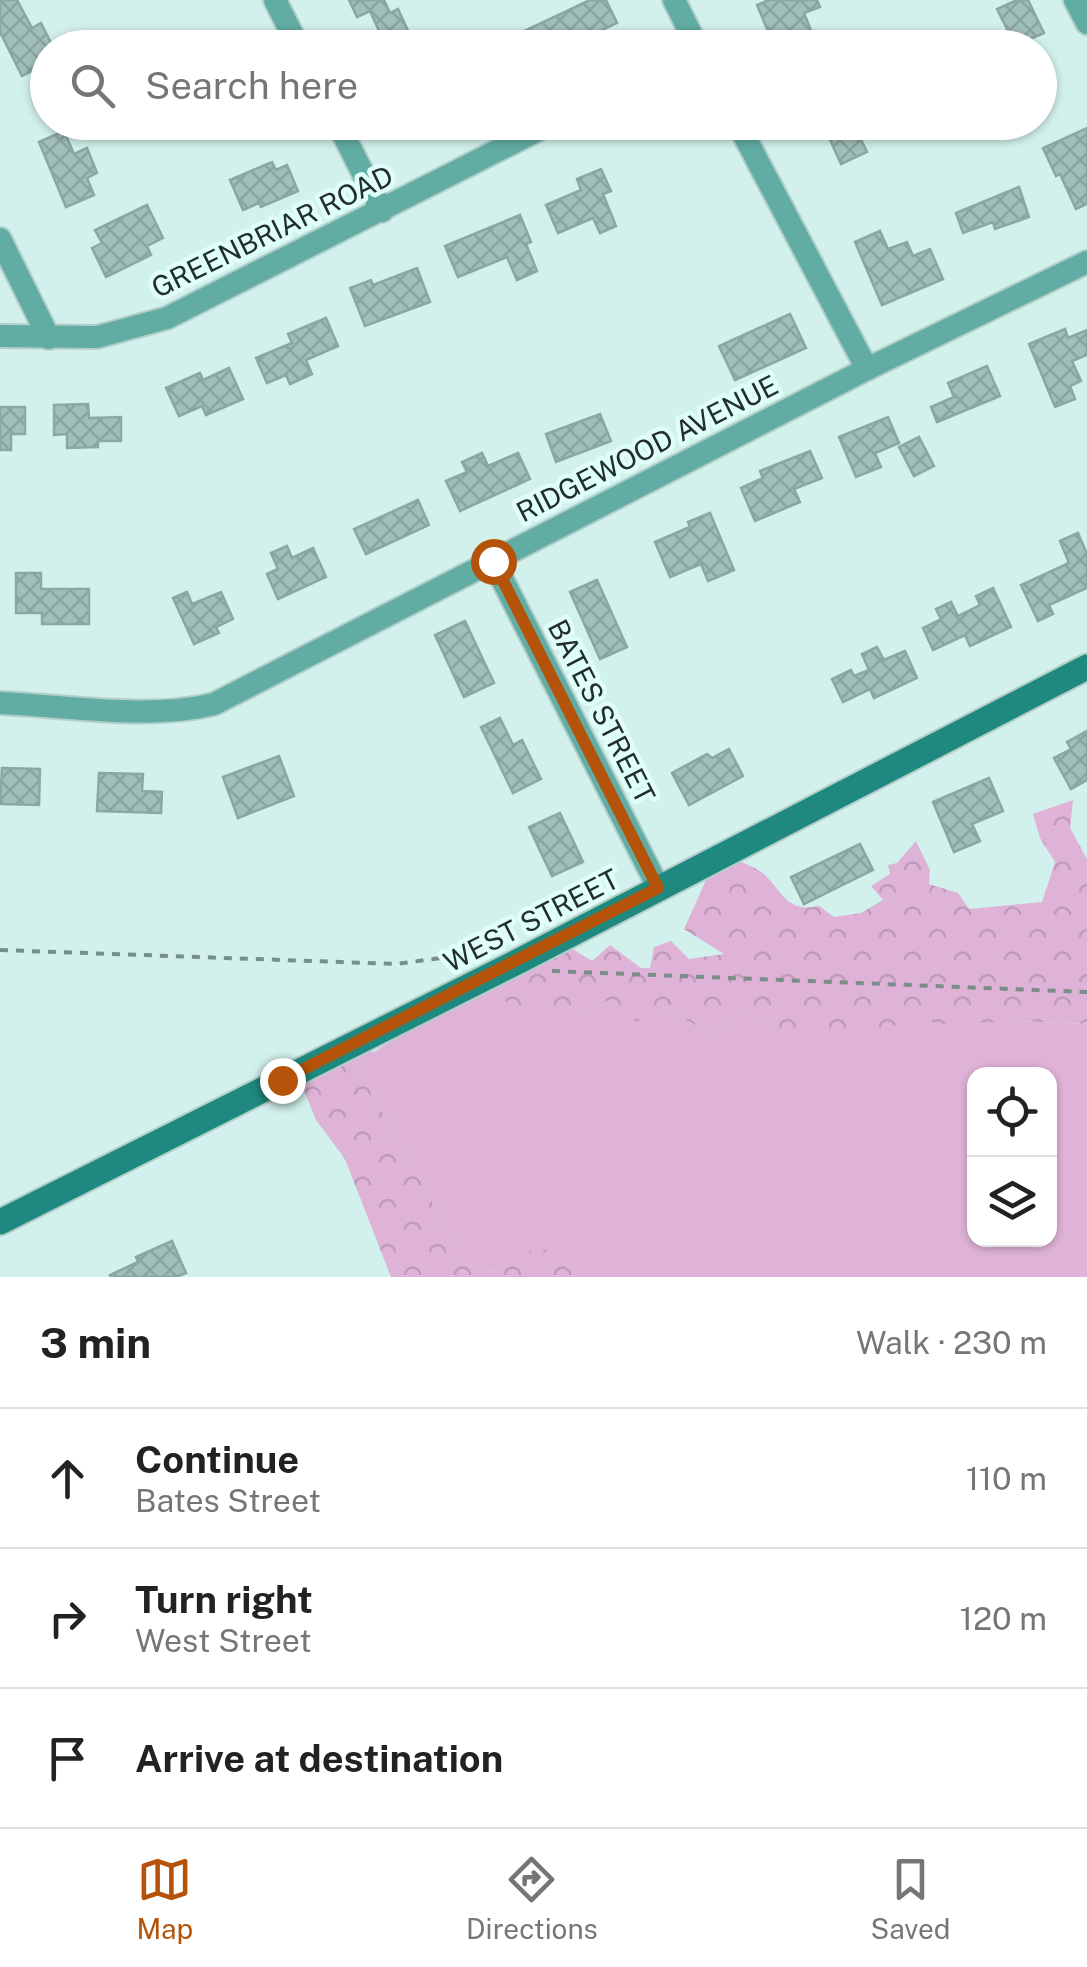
<!DOCTYPE html>
<html lang="en">
<head>
<meta charset="utf-8">
<style>
  :root { --surface:#fff; --page:#f2f2f2; --text:#222; --muted:#767676; --line:#e0e0e0; --accent:#b45309 }
  body { margin:0; font-family:"Public Sans",sans-serif; background:var(--page); color:var(--text) }
  .controls { position:absolute; right:30px; bottom:30px; display:grid; overflow:hidden; border-radius:20px; box-shadow:0 2px 8px #0004 }
  .controls button { width:90px; height:90px; display:grid; place-items:center; padding:0; border:0; border-bottom:2px solid var(--line); background:var(--surface); color:var(--text); font:50px sans-serif }
  .stop { position:absolute; width:30px; height:30px; margin:-22px; border:8px solid #b45309; border-radius:50%; background:#fff }
  .stop.end { background:#b45309; border-color:#fff; box-shadow:0 2px 10px #0008 }
  .list { margin:0; padding:0; list-style:none }
  h2 { display:flex; justify-content:space-between; align-items:center; height:130px; margin:0; padding:0 40px; font-size:42px }
  h2 small { font-size:32px; font-weight:400; color:var(--muted) }
  .list li { display:grid; grid-template-columns:65px 1fr auto; gap:30px; align-items:center; box-sizing:border-box; height:140px; padding:0 40px; border-top:2px solid var(--line) }
  .list b { display:block; font-size:38px; white-space:nowrap }
  .list p { margin:0; font-size:32px; white-space:nowrap; color:var(--muted) }
  .list em { font-size:32px; font-style:normal; color:var(--muted) }
  .icon { flex:none; width:55px; height:55px; fill:none; stroke:currentColor; stroke-width:2; stroke-linecap:round; stroke-linejoin:round }
  .map { position:relative; flex:none; width:1087px; height:1277px; overflow:hidden }
  .search { position:absolute; background:var(--surface); box-shadow:0 2px 8px #0004; left:30px; right:30px; top:30px; height:110px; display:flex; align-items:center; gap:25px; box-sizing:border-box; padding:0 35px; border-radius:55px; color:var(--muted); font-size:38px }
  .sheet { height:550px; background:var(--surface) }
  nav { display:flex; justify-content:space-around; align-items:center; box-sizing:border-box; height:140px; border-top:2px solid var(--line); background:var(--surface); font-size:28px; color:var(--muted) }
  nav a { display:grid; justify-items:center; gap:5px }
  nav .on { color:var(--accent) }
  .map>svg:first-child { display:block }
</style>
</head>
<body>
<div class="map">
<svg width="1087" height="1277" viewBox="0 0 1087 1277">
  <defs>
    <pattern id="forest-crowns" width="20" height="18" patternUnits="userSpaceOnUse" patternTransform="scale(2.5)"><rect width="20" height="18" fill="#dfb3d7"/><path d="M2 6a3 3 0 1 1 6 0M12 15a3 3 0 1 1 6 0" fill="none" stroke="#bf9ab9"/></pattern>
    <pattern id="building-cross-hatch" width="8" height="8" patternUnits="userSpaceOnUse" patternTransform="scale(2.5)"><rect width="8" height="8" fill="#a1bfba"/><path d="M0 0l8 8M0 8l8-8" fill="none" stroke="#8aa4a0"/></pattern>
  </defs>
  <rect width="100%" height="100%" fill="#d2f1ec"/>
  <path fill="#dfb3d7" fill-rule="evenodd" d="M489,988L575,1016L603,999L658,1003L710,1034L746,1011L775,1027L907,1003L1015,1021L1087,1024V1277H602L578,1252L496,1272L461,1263L448,1231L352,1056L353,1050L374,1052L447,1005ZM974,1074H1050V1240H974Z"/>
  <g fill="url(#forest-crowns)">
    <path d="M1073,800L1070,828L1087,859V1024L1015,1021L936,1025L907,1004L897,1025L851,1038L775,1027L746,1011L710,1034L658,1003L637,1022L603,999L575,1016H524L489,988L568,946L592,961L610,945L641,968H650L654,947L671,941L689,959L724,954L684,929L711,869L733,859C743,863 756,867 764,874C783,892 786,913 819,906L834,917L861,913L883,900L871,886L890,874L888,865L897,863L916,841L930,870L929,884L958,893L969,909L1042,902L1055,862L1040,838L1033,814Z"/>
    <path d="M352,1056L448,1231L461,1263L496,1272L534,1249L579,1252L602,1277H391L345,1159L316,1120L301,1083Z"/>
  </g>
  <g fill="url(#building-cross-hatch)" stroke="#8aa7a2" stroke-width="2.5">
    <path d="M0,0H17L32,28L41,23L52,45L43,50L48,63L22,76L0,32Z"/>
    <path d="M349,0H384L390,13L398,9L410,35L386,46L370,11L357,17Z"/>
    <path d="M590,0H606L617,23L568,46L566,42L553,48H530L522,32Z"/>
    <path d="M769,0H817L820,7L804,13L818,48H775L757,5Z"/>
    <path d="M1017,0H1028L1044,33L1030,39L1034,48H997L992,38L1008,31L997,9Z"/>
    <path d="M822,122H860L862,127L856,129L867,152L841,164Z"/>
    <path d="M1087,128V204L1076,209L1060,174L1056,176L1043,148Z"/>
    <path d="M64,131L74,154L87,148L97,173L87,178L94,195L66,207L39,142Z"/>
    <path d="M272,162L276,170L287,165L298,191L261,207L259,203L243,210L230,180Z"/>
    <path d="M601,169L611,191L603,194L616,226L600,233L593,218L558,233L546,205L581,190L577,179Z"/>
    <path d="M1019,187L1029,217L995,229L993,222L963,233L956,213Z"/>
    <path d="M147,205L163,238L147,246L151,255L106,277L92,248L102,243L95,230Z"/>
    <path d="M520,215L531,242L526,244L537,271L517,280L507,257L458,277L445,246Z"/>
    <path d="M880,231L888,249L907,242L913,256L930,249L943,279L882,305L855,242Z"/>
    <path d="M417,268L430,302L365,326L350,288L371,280L373,285Z"/>
    <path d="M790,314L806,348L735,380L719,346Z"/>
    <path d="M326,318L338,346L306,360L312,374L290,384L286,375L267,383L256,358L292,343L288,334Z"/>
    <path d="M1065,329L1068,338L1087,330V355L1072,361L1081,381L1070,386L1075,399L1055,407L1029,344Z"/>
    <path d="M987,366L1000,396L937,422L931,407L954,397L948,383Z"/>
    <path d="M229,368L243,399L206,415L202,406L179,416L166,388L200,373L203,380Z"/>
    <path d="M88,404L89,418L121,417V441H98V447L67,448V434L54,435V405Z"/>
    <path d="M0,407H25V434H11V450H0Z"/>
    <path d="M600,414L611,441L556,462L546,434Z"/>
    <path d="M888,417L899,443L875,453L881,467L856,477L839,437Z"/>
    <path d="M919,437L934,466L914,476L899,447Z"/>
    <path d="M810,451L822,478L794,489L800,502L755,521L741,488L763,478L760,471Z"/>
    <path d="M482,453L488,466L518,453L530,479L460,511L446,481L467,472L462,462Z"/>
    <path d="M418,500L429,525L366,554L354,529Z"/>
    <path d="M710,513L734,570L708,581L701,564L670,577L655,542L690,527L688,522Z"/>
    <path d="M1078,533L1087,554V588L1049,605L1053,614L1038,621L1021,585L1069,563L1060,541Z"/>
    <path d="M287,546L292,558L313,548L326,577L278,599L267,574L278,569L271,553Z"/>
    <path d="M16,573H41V589H89V624H42V613H16Z"/>
    <path d="M597,580L627,647L600,659L570,592Z"/>
    <path d="M993,588L1011,627L970,646L965,635L933,650L923,628L941,619L936,609L951,602L958,616L980,605L976,596Z"/>
    <path d="M187,592L192,604L221,592L233,619L216,627L219,633L194,644L173,598Z"/>
    <path d="M465,621L494,683L464,697L435,635Z"/>
    <path d="M877,647L884,660L905,651L917,678L874,698L870,689L843,702L832,679L851,670L854,676L869,670L862,654Z"/>
    <path d="M500,718L513,745L522,740L541,779L513,793L481,727Z"/>
    <path d="M1087,731V780L1071,789L1054,758L1071,749L1067,742Z"/>
    <path d="M729,749L743,776L689,805L672,773L707,754L712,758Z"/>
    <path d="M279,756L294,796L238,818L223,777Z"/>
    <path d="M2,768L40,769L39,805L0,804Z"/>
    <path d="M99,773L143,774L142,791L162,792L161,813L97,811Z"/>
    <path d="M989,778L1003,811L972,824L980,841L954,852L933,802Z"/>
    <path d="M560,813L583,862L552,876L529,827Z"/>
    <path d="M860,844L873,870L804,904L791,877Z"/>
    <path d="M172,1241L186,1273L176,1277H111L110,1275L138,1262L136,1257Z"/>
  </g>
  <g fill="none" stroke-linecap="round" stroke-linejoin="round">
    <g stroke="#b2cec9" stroke-width="26">
      <g id="street">
        <path d="M275,0L299,48"/>
        <path d="M674,0L698,48"/>
        <path d="M1075,0L1087,23"/>
        <path d="M337,122L382,211"/>
        <path d="M737,122L867,369"/>
        <path d="M0,239L49,338"/>
        <path d="M0,336L97,337L167,318L554,122"/>
        <path d="M493,561L658,887"/>
        <path d="M0,703C67,706 149,720 214,704L867,369L1087,262"/>
      </g>
    </g>
    <g stroke="#b2cec9" stroke-width="29">
      <path id="secondary" d="M0,1222L519,961L1087,667"/>
    </g>
    <g stroke="#798d8a" stroke-width="4" stroke-dasharray="8 8" stroke-linecap="butt">
      <path d="M0,950L396,964L478,953"/>
      <path d="M552,971L1087,992"/>
    </g>
    <use href="#street" stroke="#61aca3" stroke-width="22"/>
    <use href="#secondary" stroke="#1f897f" stroke-width="25"/>
  </g>
  <g fill="none" stroke-linecap="round" stroke-linejoin="round">
    <path stroke="#b45309" stroke-width="12" d="M282,1080L658,888L493,561"/>
  </g>
  <g text-anchor="middle" dominant-baseline="central" stroke-width="9" stroke-linejoin="round" paint-order="stroke">
    <g font-size="28" fill="#222d2c" stroke="#dffef9">
      <text transform="translate(272 231) rotate(-26)">GREENBRIAR ROAD</text>
      <text transform="translate(647 448) rotate(-27)">RIDGEWOOD AVENUE</text>
      <text transform="translate(602 711) rotate(63)">BATES STREET</text>
      <text transform="translate(531 920) rotate(-27)">WEST STREET</text>
    </g>
  </g>
</svg>
<div class="controls">
<button><svg class="icon" aria-label="locate" viewBox="0 0 24 24"><circle cx="12" cy="12" r="6"/><path d="M12 2v4M12 18v4M2 12h4M18 12h4"/></svg></button>
<button><svg class="icon" aria-label="layers" viewBox="0 0 24 24"><path d="M12 4l9 5-9 5-9-5zM3 14l9 5 9-5"/></svg></button>
</div>
<div class="stop" style="left:493px;top:561px"></div>
<div class="stop end" style="left:282px;top:1080px"></div>
<div class="search"><svg class="icon" aria-label="search" viewBox="0 0 24 24"><circle cx="10" cy="10" r="6"/><path d="M15 15l6 6"/></svg>Search here</div>
</div>
<section class="sheet">
<h2>3 min<small>Walk · 230 m</small></h2>
<ul class="list">
<li><svg class="icon" aria-label="ahead" viewBox="0 0 24 24"><path d="M12 20V5M6 11l6-6 6 6"/></svg><div><b>Continue</b><p>Bates Street</p></div><em>110 m</em></li>
<li><svg class="icon" aria-label="right" viewBox="0 0 24 24"><path d="M7 20v-9h11M14 6l5 5-5 5"/></svg><div><b>Turn right</b><p>West Street</p></div><em>120 m</em></li>
<li><svg class="icon" aria-label="arrive" viewBox="0 0 24 24"><path d="M6 21V4h12l-3 4 3 4H6"/></svg><div><b>Arrive at destination</b></div></li>
</ul>
</section>
<nav>
<a class="on"><svg class="icon" aria-label="map" viewBox="0 0 24 24"><path d="M3 6l6-2 6 2 6-2v14l-6 2-6-2-6 2zM9 4v14M15 6v14"/></svg>Map</a>
<a><svg class="icon" aria-label="directions" viewBox="0 0 24 24"><path d="M12 3l9 9-9 9-9-9zM9 14v-3h6M13 9l2 2-2 2"/></svg>Directions</a>
<a><svg class="icon" aria-label="saved" viewBox="0 0 24 24"><path d="M7 4h10v16l-5-4-5 4z"/></svg>Saved</a>
</nav>
</body>
</html>
